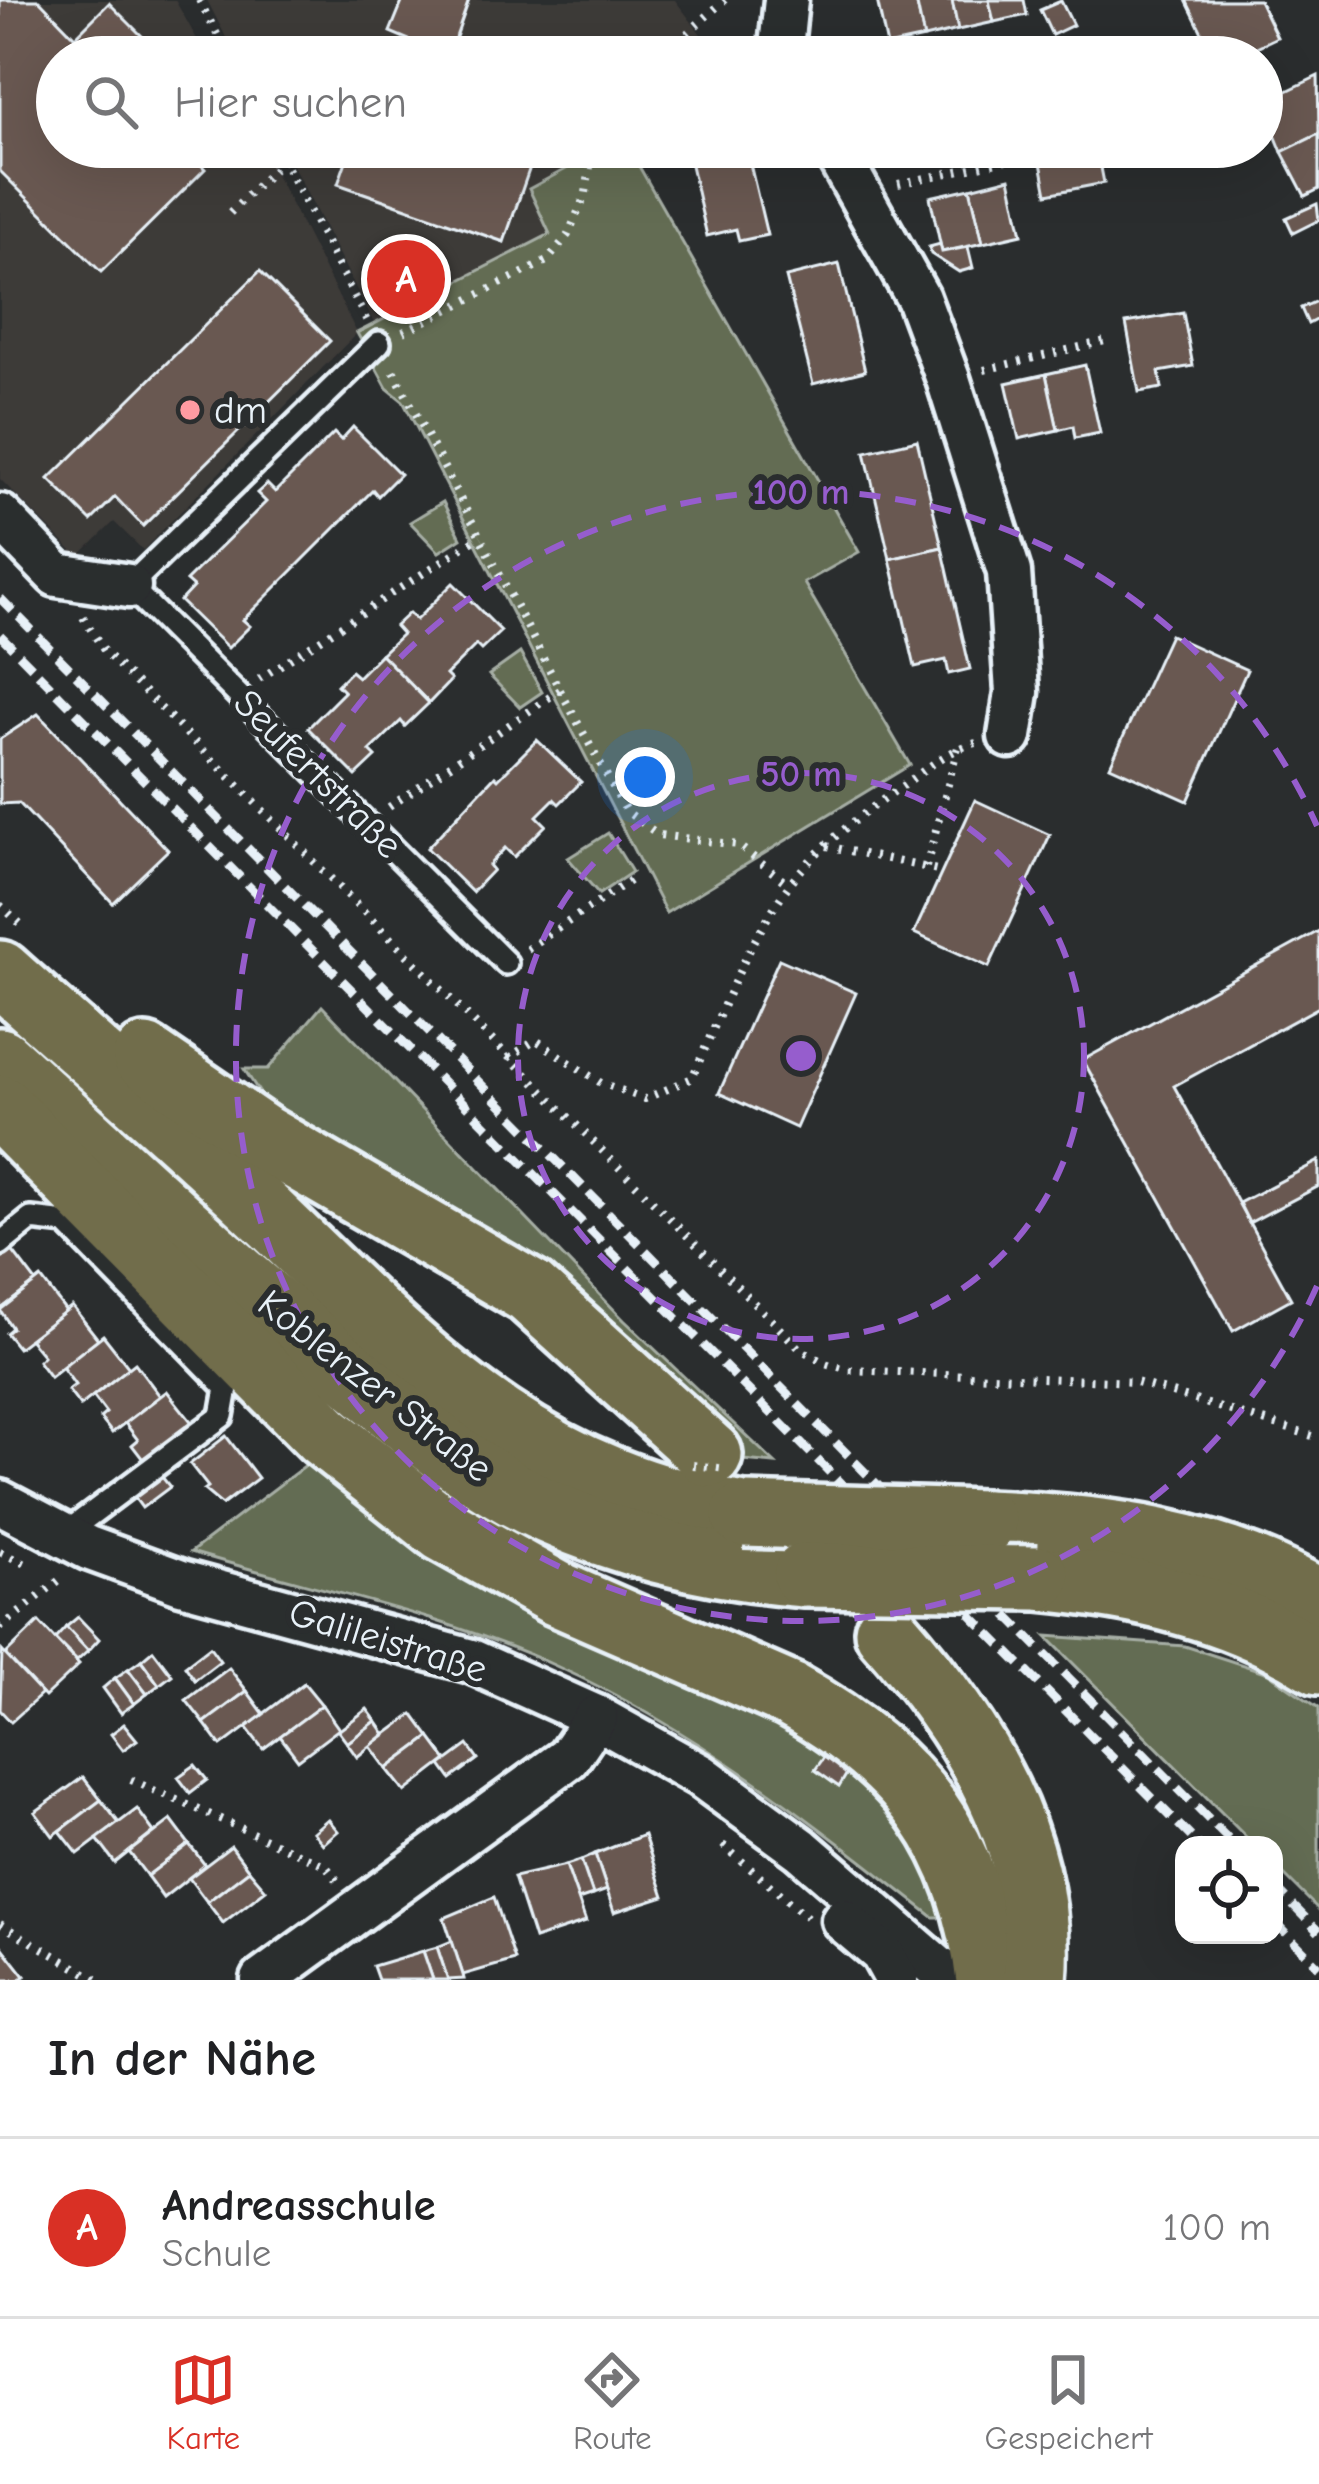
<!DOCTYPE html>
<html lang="de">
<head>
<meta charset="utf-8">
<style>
  :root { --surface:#fff; --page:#f2f2f2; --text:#202124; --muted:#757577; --line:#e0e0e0; --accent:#d93025 }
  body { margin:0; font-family:"Comic Neue",sans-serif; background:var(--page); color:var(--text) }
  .controls { position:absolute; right:36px; bottom:36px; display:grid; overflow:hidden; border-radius:24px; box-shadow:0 12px 48px #0002 }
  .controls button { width:108px; height:108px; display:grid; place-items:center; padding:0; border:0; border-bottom:3px solid var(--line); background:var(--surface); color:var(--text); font:60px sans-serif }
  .you { position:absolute; left:645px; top:777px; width:42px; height:42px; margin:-30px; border:9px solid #fff; border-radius:50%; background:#1a73e8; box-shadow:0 0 0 18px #1a73e833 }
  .badge { display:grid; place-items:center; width:78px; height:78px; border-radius:50%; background:var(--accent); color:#fff; font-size:39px; font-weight:700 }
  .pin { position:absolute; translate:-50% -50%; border:6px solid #fff; box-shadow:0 3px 12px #0006 }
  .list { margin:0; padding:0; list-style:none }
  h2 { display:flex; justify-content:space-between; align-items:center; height:156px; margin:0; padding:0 48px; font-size:51px }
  h2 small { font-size:39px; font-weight:400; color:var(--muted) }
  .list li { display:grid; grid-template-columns:78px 1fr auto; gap:36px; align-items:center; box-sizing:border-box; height:180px; padding:0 48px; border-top:3px solid var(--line) }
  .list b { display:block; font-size:45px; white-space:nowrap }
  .list p { margin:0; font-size:39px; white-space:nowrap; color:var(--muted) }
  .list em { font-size:39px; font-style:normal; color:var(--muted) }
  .icon { flex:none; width:66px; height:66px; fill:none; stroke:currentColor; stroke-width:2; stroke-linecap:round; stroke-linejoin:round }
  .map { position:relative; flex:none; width:1319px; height:1980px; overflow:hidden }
  .search { position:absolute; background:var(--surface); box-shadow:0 12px 48px #0002; left:36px; right:36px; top:36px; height:132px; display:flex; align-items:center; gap:30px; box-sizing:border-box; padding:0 42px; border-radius:66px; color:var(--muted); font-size:45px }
  .sheet { height:336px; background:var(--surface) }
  nav { display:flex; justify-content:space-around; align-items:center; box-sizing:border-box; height:168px; border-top:3px solid var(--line); background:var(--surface); font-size:33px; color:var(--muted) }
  nav a { display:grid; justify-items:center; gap:6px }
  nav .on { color:var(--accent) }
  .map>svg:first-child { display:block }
</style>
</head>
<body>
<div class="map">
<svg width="1319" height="1980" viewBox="0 0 1319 1980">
  <rect width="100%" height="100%" fill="#2a2d2e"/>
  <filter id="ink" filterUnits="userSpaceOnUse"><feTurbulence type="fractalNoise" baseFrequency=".00833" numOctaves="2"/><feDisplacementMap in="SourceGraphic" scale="24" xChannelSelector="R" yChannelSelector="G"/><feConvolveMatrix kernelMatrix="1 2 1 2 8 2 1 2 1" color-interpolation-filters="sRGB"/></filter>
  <g filter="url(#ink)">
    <g fill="#3d3a38">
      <path d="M0,0H175L207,57H57V147H262L357,333L143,550L114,522L78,557L0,479Z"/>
      <path d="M207,0H675L716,54L712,57H236Z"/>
      <path d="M283,147H607L529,189L550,234L374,323Z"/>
    </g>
    <g fill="#636c52" stroke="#a6aea5" stroke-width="3">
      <path d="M607,147H628L859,552L804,583L910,765L666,913L403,401L387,388L357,333L550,234L529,189Z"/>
      <path d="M443,502L461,538L439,552L410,522Z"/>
      <path d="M520,653L542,692L520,707L489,675Z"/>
      <path d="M608,833L632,872L599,894L568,858Z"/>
      <path d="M322,1006L624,1320L775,1463L721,1458L271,1110L244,1069H268Z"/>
      <path d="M311,1461L817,1741L888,1795L924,1844L944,1917H933C813,1822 696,1729 556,1666C440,1613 313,1589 191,1552Z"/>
      <path d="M1046,1636L1185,1646L1268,1673L1319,1708V1910L1274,1865V1845H1254Z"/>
    </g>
    <g fill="#695951" stroke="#e8f1f8" stroke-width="3">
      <path d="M0,0H39L75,37L109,3L163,57H57V147H184L205,169L101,272L0,171Z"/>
      <path d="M403,0H469L449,57L390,32Z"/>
      <path d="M877,0H916L924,38L887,46Z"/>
      <path d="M916,0H952L958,30L924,38Z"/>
      <path d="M952,0H989L994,22L958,30Z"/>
      <path d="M989,0H1024L1027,15L994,22Z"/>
      <path d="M1186,0H1259L1277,37L1238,56L1235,49L1214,57Z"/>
      <path d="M1061,1L1073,25L1052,35L1040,10Z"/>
      <path d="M1318,76L1319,134L1282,152L1262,103Z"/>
      <path d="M1319,134V189L1305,196L1282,152Z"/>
      <path d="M351,147H537L504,242L338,184Z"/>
      <path d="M687,147H746L767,235L739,241L736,229L707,236Z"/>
      <path d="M1038,147H1097L1104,183L1047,194Z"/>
      <path d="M1010,178L1022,234L983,243L970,188Z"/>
      <path d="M970,188L983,243L942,252L930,197Z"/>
      <path d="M1317,204L1319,220L1293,233L1286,218Z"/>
      <path d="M940,244L942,252L968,247L973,268L959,272L931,254L929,247Z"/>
      <path d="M839,264L865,371L813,384L786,277Z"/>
      <path d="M260,271L330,341L143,526L115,497L91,521L49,479Z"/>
      <path d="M1319,300V318L1308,324L1301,308Z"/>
      <path d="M1183,313L1193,366L1159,372L1162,388L1139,392L1126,323Z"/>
      <path d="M1085,365L1100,433L1075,438L1073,426L1058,430L1046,374Z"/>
      <path d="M1046,374L1058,430L1019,439L1006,383Z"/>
      <path d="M353,427L400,474L378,496L373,490L243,620L250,626L228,648L180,601L193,587L186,581L266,502L257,493L267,484L275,492L334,433L341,440Z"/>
      <path d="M917,440L942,547L890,559L865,452Z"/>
      <path d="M942,547L970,669L949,674L946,660L915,667L890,559Z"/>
      <path d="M453,583L501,631L481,650L476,645L446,675L451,680L429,703L381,654L402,634L395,626L409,613L416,620Z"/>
      <path d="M1170,635L1247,670L1188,801L1110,766Z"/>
      <path d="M381,654L429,703L405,726L401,721L370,751L376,757L356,776L308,728L344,692L337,685L351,671L358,677Z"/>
      <path d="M38,714L168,850L113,903L19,803L0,804V739Z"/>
      <path d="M537,740L581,782L559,804L554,799L537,816L546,825L514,857L505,848L489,865L493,870L472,892L427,848L495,776L498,779Z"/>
      <path d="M975,800L1050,835L989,967L914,933Z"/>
      <path d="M1319,931V1007L1174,1086L1291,1299L1233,1331L1083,1060Z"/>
      <path d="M779,959L856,993L796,1128L719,1093Z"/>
      <path d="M1319,1161V1186L1249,1223L1239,1203Z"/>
      <path d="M11,1249L36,1282L0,1310V1257Z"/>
      <path d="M41,1278L66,1311L18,1348L6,1333L12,1328L0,1310Z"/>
      <path d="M72,1306L98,1339L50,1377L38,1361L43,1356L29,1339Z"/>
      <path d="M103,1335L129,1368L80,1406L68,1390L75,1385L62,1367Z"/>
      <path d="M135,1363L160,1396L112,1433L100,1418L106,1413L93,1396Z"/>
      <path d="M167,1391L194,1425L145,1462L132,1445L138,1440L125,1423Z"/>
      <path d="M226,1436L258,1478L222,1505L204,1490L208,1487L190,1464Z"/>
      <path d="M158,1472L170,1487L142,1508L131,1493Z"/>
      <path d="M78,1617L99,1639L88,1651L66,1627Z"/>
      <path d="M39,1622L79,1665L45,1697L5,1655Z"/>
      <path d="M66,1627L88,1651L77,1661L55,1639Z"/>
      <path d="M210,1647L220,1661L195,1680L185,1666Z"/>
      <path d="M153,1650L172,1675L159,1685L141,1660Z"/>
      <path d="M2,1651L42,1694L11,1722L0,1710Z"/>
      <path d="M141,1660L159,1685L147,1694L128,1669Z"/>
      <path d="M229,1668L247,1691L204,1723L186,1700Z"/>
      <path d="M128,1669L147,1694L134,1704L115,1678Z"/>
      <path d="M115,1678L134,1704L121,1713L103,1688Z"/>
      <path d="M304,1683L322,1705L263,1749L246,1727Z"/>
      <path d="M247,1691L264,1714L221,1746L204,1723Z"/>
      <path d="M322,1705L339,1729L298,1760L280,1736Z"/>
      <path d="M367,1709L376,1721L347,1743L338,1731Z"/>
      <path d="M413,1714L430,1737L387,1769L370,1746Z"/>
      <path d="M376,1721L385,1734L357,1757L347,1743Z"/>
      <path d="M124,1724L137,1740L123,1750L111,1734Z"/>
      <path d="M430,1737L447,1760L405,1792L387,1769Z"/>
      <path d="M468,1745L478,1759L451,1779L441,1765Z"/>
      <path d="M830,1749L852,1765L839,1787L815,1770Z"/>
      <path d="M195,1765L207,1780L190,1793L178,1777Z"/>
      <path d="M83,1777L101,1800L53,1836L35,1812Z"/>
      <path d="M101,1800L119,1823L78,1854L60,1831Z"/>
      <path d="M137,1809L154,1832L115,1863L97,1839Z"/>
      <path d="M328,1819L338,1831L323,1844L313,1832Z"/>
      <path d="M171,1820L189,1844L147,1876L129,1852Z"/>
      <path d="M644,1835L664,1896L614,1912L595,1854Z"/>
      <path d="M189,1844L205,1865L163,1898L147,1876Z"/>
      <path d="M231,1846L249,1870L207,1902L189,1878Z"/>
      <path d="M595,1854L607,1890L593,1895L581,1860Z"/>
      <path d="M581,1860L593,1895L578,1900L566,1865Z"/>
      <path d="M566,1865L586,1922L534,1939L514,1877Z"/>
      <path d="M249,1870L266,1890L223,1923L207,1902Z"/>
      <path d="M494,1897L515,1960L463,1975L444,1918Z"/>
      <path d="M452,1941L463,1975L464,1979L448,1980L437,1947Z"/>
      <path d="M0,1944L25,1976L19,1980H0Z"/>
      <path d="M437,1947L448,1980H433L423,1951Z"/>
      <path d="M423,1951L433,1980H378L373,1966Z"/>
    </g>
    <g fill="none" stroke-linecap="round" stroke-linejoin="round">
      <g stroke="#e8f1f8" stroke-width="30">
        <g id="lane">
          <path d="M379,343L129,586L506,963"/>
          <path d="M0,1244L31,1219L66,1223L227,1388L222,1416L63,1535"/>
        </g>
      </g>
      <g stroke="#e8f1f8" stroke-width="51">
        <g id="street">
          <path d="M780,57L786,0"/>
          <path d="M833,147L918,298L948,379L1009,572L1017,692L1010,736"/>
          <path d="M0,516L57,575L129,586"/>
          <path d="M0,1502L88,1548L181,1582L471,1661L596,1717L700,1775L801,1849L952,1980"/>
          <path d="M843,1920L882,1953L897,1980"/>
          <path d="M263,1980L568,1758L596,1717"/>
        </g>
      </g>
      <g stroke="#e8f1f8" stroke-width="72">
        <g id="primary">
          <path d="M0,973C81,1046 164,1117 243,1192C401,1340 517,1481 744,1515"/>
          <path d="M145,1057L262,1137L530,1292L710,1455"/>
          <path d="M0,1060C108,1159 215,1259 327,1353C395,1411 466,1475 549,1512C631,1549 716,1568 805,1575"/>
          <path d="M0,1107L324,1435L444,1530L556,1593L790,1695C910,1761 972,1842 988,1980"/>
          <path d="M984,1522C1099,1526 1219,1540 1319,1602"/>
          <path d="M1038,1578C1138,1587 1233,1608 1319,1662"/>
          <path d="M887,1631C972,1727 1047,1845 1035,1980"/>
        </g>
      </g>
      <g stroke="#e8f1f8" stroke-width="8" stroke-dasharray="3 9" stroke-linecap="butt">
        <path d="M199,0L229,57"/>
        <path d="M660,57L725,0"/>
        <path d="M276,147L367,321"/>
        <path d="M898,184L1020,157"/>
        <path d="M230,213L283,160"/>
        <path d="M403,332L547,261L568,235L586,193L593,147"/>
        <path d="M984,370L1105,341"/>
        <path d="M83,617L105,652L800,1349L825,1363L849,1370L1136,1382L1319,1438"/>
        <path d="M259,679L481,536"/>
        <path d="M560,690L626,811L659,835L738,845L789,885"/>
        <path d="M389,807L560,690L391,366"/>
        <path d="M827,846L942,871"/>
        <path d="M926,867L958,747"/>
        <path d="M0,905L26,929"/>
        <path d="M527,949L634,878"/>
        <path d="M508,1058L536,1040L601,1083L645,1099L692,1078C721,1013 746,946 787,888C817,846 864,813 905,784C928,768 949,749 977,743"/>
        <path d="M0,1552L26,1564"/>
        <path d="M0,1628L62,1578"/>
        <path d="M131,1780L325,1865L338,1881"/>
        <path d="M723,1845L807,1917"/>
        <path d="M0,1924L98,1980"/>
      </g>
      <use href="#lane" stroke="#2a2d2e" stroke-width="21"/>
      <use href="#street" stroke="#2a2d2e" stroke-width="42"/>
      <use href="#primary" stroke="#716d4b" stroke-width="63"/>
      <g stroke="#e8f1f8" stroke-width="9" stroke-dasharray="18 9" stroke-linecap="butt">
        <path d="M0,598L1234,1845"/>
        <path d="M0,635L1199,1845"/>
        <path d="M1274,1886L1319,1932"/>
        <path d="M1274,1921L1319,1967"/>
      </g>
      <g stroke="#e8f1f8" stroke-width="72" stroke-linecap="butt">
        <g id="primary-bridge">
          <path d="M744,1515L984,1522"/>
          <path d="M805,1575L1038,1578"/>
        </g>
      </g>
      <path stroke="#e8f1f8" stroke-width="8" stroke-dasharray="3 9" stroke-linecap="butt" d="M693,1465L727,1469"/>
      <use href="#primary-bridge" stroke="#716d4b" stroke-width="63"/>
    </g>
  </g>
  <g fill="none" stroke="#965dcd" stroke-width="6" stroke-dasharray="21 15">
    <circle cx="801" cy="1056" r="283"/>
    <path d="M1317 1286A565 565 0 1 1 1317 826"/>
  </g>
  <circle fill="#ff9aa2" stroke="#2a2d2e" stroke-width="4.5" cx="190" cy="410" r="12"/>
  <g text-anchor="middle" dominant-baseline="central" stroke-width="12" stroke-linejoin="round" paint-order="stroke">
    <g font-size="39" fill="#e8f1f8" stroke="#2a2d2e" text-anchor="start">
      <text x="214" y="410">dm</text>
    </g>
    <g font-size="39" fill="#e8f1f8" stroke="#2a2d2e">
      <text transform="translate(318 774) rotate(45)">Seufertstraße</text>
      <text transform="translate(375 1386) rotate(38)">Koblenzer Straße</text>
      <text transform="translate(388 1641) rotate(17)">Galileistraße</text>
    </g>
  </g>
  <circle cx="801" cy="1056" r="18" fill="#965dcd" stroke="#2a2d2e" stroke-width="6"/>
  <g font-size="36" text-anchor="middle" font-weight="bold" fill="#965dcd" stroke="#2a2d2e" stroke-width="12" stroke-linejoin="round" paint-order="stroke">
    <text x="801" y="504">100 m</text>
    <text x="801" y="786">50 m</text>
  </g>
</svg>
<div class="controls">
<button><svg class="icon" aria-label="locate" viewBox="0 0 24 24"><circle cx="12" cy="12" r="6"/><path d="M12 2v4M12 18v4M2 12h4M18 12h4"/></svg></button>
</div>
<div class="you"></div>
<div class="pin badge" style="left:406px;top:279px">A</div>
<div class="search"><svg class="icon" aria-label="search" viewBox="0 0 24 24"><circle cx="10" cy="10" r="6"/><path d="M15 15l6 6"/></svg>Hier suchen</div>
</div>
<section class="sheet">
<h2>In der Nähe<small></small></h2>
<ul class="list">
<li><span class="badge">A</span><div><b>Andreasschule</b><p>Schule</p></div><em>100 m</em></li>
</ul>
</section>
<nav>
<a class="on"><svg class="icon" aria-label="map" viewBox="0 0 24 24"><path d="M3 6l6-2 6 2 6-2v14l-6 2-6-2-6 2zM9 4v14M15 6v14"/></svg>Karte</a>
<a><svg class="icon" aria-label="directions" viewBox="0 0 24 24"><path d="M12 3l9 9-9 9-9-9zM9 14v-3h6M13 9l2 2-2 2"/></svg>Route</a>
<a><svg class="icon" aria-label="saved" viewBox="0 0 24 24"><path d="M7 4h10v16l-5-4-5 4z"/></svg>Gespeichert</a>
</nav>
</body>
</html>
